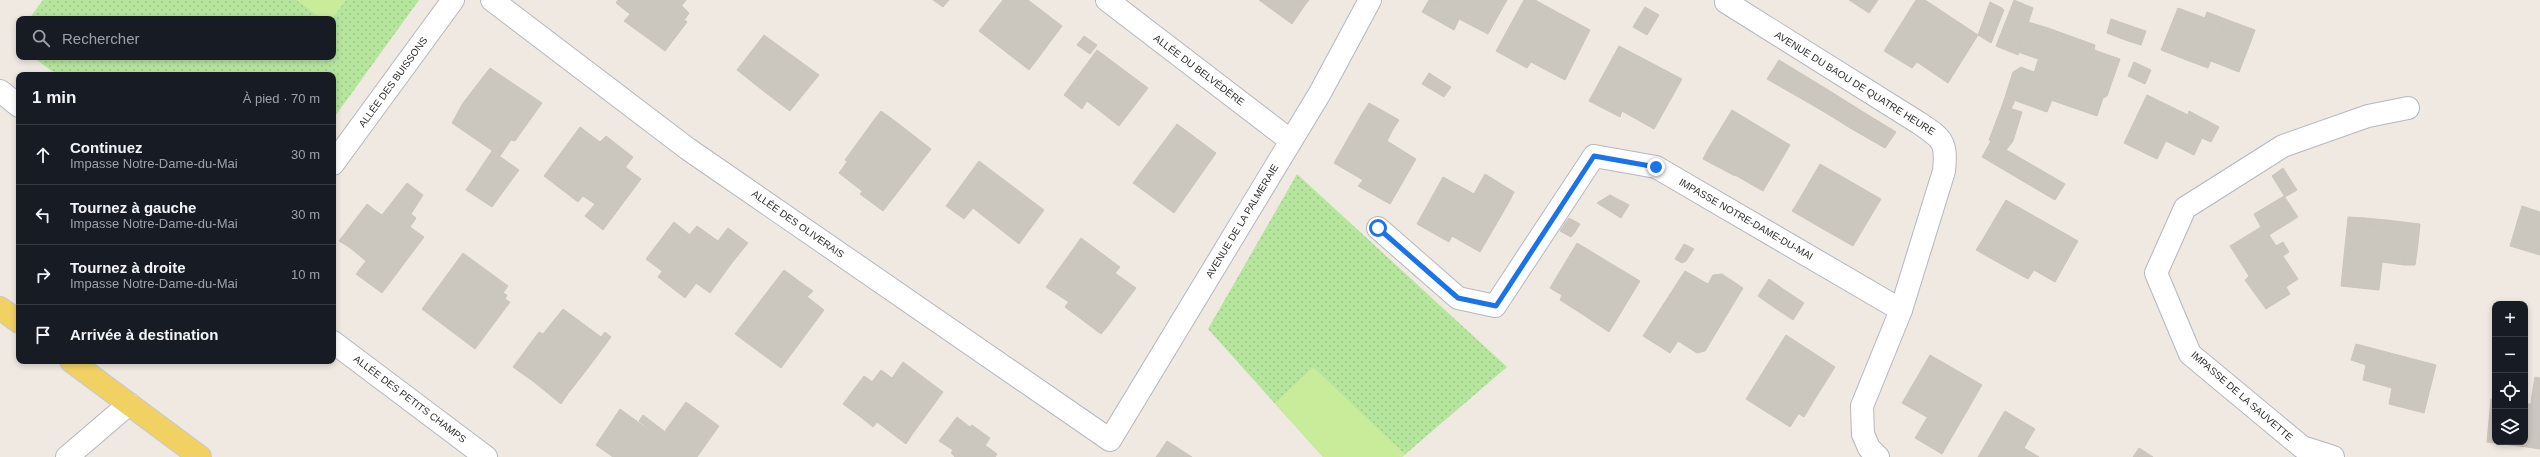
<!DOCTYPE html>
<html lang="fr">
<head>
<meta charset="utf-8">
<style>
  :root { --surface:#171b24; --page:#242831; --text:#f1f3f6; --muted:#9ea1a6; --line:#363941 }
  body { margin:0; font-family:Helvetica,sans-serif; background:var(--page); color:var(--text) }
  .controls { position:absolute; right:12px; bottom:12px; display:grid; overflow:hidden; border-radius:8px; box-shadow:0 2px 6px #0003 }
  .controls button { width:36px; height:36px; display:grid; place-items:center; padding:0; border:0; border-bottom:1px solid var(--line); background:var(--surface); color:var(--text); font:20px sans-serif }
  .stop { position:absolute; width:12px; height:12px; margin:-9px; border:3px solid #1a73e8; border-radius:50%; background:#fff }
  .stop.end { background:#1a73e8; border-color:#fff; box-shadow:0 1px 4px #0008 }
  .list { margin:0; padding:0; list-style:none }
  h2 { display:flex; justify-content:space-between; align-items:center; height:52px; margin:0; padding:0 16px; font-size:17px }
  h2 small { font-size:13px; font-weight:400; color:var(--muted) }
  .list li { display:grid; grid-template-columns:26px 1fr auto; gap:12px; align-items:center; box-sizing:border-box; height:60px; padding:0 16px; border-top:1px solid var(--line) }
  .list b { display:block; font-size:15px; white-space:nowrap }
  .list p { margin:0; font-size:13px; white-space:nowrap; color:var(--muted) }
  .list em { font-size:13px; font-style:normal; color:var(--muted) }
  .icon { flex:none; width:22px; height:22px; fill:none; stroke:currentColor; stroke-width:2; stroke-linecap:round; stroke-linejoin:round }
  .map { position:relative; flex:none; width:2540px; height:457px; overflow:hidden }
  .search { position:absolute; background:var(--surface); box-shadow:0 2px 6px #0003; left:16px; top:16px; width:320px; height:44px; display:flex; align-items:center; gap:10px; box-sizing:border-box; padding:0 14px; border-radius:8px; color:var(--muted); font-size:15px }
  .panel { position:absolute; background:var(--surface); box-shadow:0 2px 6px #0003; left:16px; top:72px; width:320px; height:292px; border-radius:8px }
  .map>svg:first-child { display:block }
</style>
</head>
<body>
<div class="map">
<svg width="2540" height="457" viewBox="0 0 2540 457">
  <defs>
    <pattern id="grass-dots" width="8" height="8" patternUnits="userSpaceOnUse"><rect width="8" height="8" fill="#b6e59e"/><path d="M2 2h.1M6 6h.1" fill="none" stroke="#9dc588" stroke-width="1.8" stroke-linecap="round"/></pattern>
  </defs>
  <rect width="100%" height="100%" fill="#efe9e1"/>
  <g fill="url(#grass-dots)">
    <path d="M43,0H419L333,119V75H57L33,57H333V19H29Z"/>
    <path d="M1297,174L1507,367L1402,457H1323L1208,329Z"/>
  </g>
  <g fill="#c9ec9a">
    <path d="M296,0H346L332,19H322Z"/>
    <path d="M1313,367L1405,454L1402,457H1323L1275,403Z"/>
  </g>
  <g fill="#cbc7bf" stroke="#cbc5ba">
    <path d="M618,0H686L676,13L687,22L665,51L646,37L653,28L633,11L630,14L616,3Z"/>
    <path d="M933,0H949L943,7Z"/>
    <path d="M1003,0H1028L1062,26L1036,61L1000,34L1004,30L989,18Z"/>
    <path d="M1259,0H1299L1305,5L1292,24Z"/>
    <path d="M1299,0H1309L1305,5Z"/>
    <path d="M1429,0H1435L1461,15L1454,30L1422,12Z"/>
    <path d="M1435,0H1507L1488,34L1459,19L1461,15Z"/>
    <path d="M1524,0H1535L1590,30L1565,80L1531,62L1527,68L1496,51Z"/>
    <path d="M1849,0H1878L1869,13Z"/>
    <path d="M1916,0H1925L1978,35L1948,83L1917,62L1912,68L1884,51Z"/>
    <path d="M2014,0L2033,8L2018,55L1996,46Z"/>
    <path d="M1990,2L2002,8L1991,43L1978,35Z"/>
    <path d="M682,6L689,13L685,19L676,13Z"/>
    <path d="M1645,7L1659,15L1647,35L1633,27Z"/>
    <path d="M2002,8L2004,10L1991,43Z"/>
    <path d="M2178,8L2205,18L2207,12L2225,19L2222,30L2251,41L2239,72L2211,61L2212,57L2193,50L2189,61L2161,50Z"/>
    <path d="M633,11L653,28L646,37L624,21Z"/>
    <path d="M989,18L1004,30L1000,34L1036,61L1029,70L979,31Z"/>
    <path d="M2111,19L2131,26L2125,40L2107,33Z"/>
    <path d="M2225,19L2255,30L2251,41L2222,30Z"/>
    <path d="M2028,22L2048,28L2038,59L2018,52Z"/>
    <path d="M2131,26L2146,31L2141,45L2125,40Z"/>
    <path d="M2048,28L2095,45L2094,50L2120,59L2107,96L2103,98L2097,116L2028,92Z"/>
    <path d="M764,35L819,75L802,96L777,78L766,93L737,70Z"/>
    <path d="M1084,36L1097,45L1090,54L1077,45Z"/>
    <path d="M1619,46L1682,79L1654,129L1622,111L1620,117L1589,101Z"/>
    <path d="M1097,50L1148,88L1119,126L1087,101L1082,109L1064,95Z"/>
    <path d="M2193,50L2212,57L2208,68L2189,61Z"/>
    <path d="M1779,60L1825,88L1814,106L1767,79Z"/>
    <path d="M2134,62L2151,70L2145,84L2128,76Z"/>
    <path d="M2021,67L2034,72L2028,92L2052,100L2047,112L2005,97L2013,72Z"/>
    <path d="M490,68L542,103L515,141L511,140L500,156L452,123L463,103Z"/>
    <path d="M1429,73L1451,87L1444,97L1422,84Z"/>
    <path d="M777,78L802,96L790,111L766,93Z"/>
    <path d="M1825,88L1841,98L1831,116L1814,106Z"/>
    <path d="M2147,95L2188,115L2189,111L2219,127L2211,142L2202,138L2194,155L2166,141L2157,159L2124,143Z"/>
    <path d="M2005,97L2015,100L2011,109L2002,106Z"/>
    <path d="M1841,98L1860,110L1850,128L1831,116Z"/>
    <path d="M1369,103L1399,120L1392,131L1362,114Z"/>
    <path d="M2002,106L2022,112L2013,141L2006,150L1989,140Z"/>
    <path d="M1732,110L1790,145L1763,191L1735,175L1738,169L1707,151Z"/>
    <path d="M1860,110L1896,132L1885,148L1850,128Z"/>
    <path d="M881,111L895,121L888,130L874,120Z"/>
    <path d="M1362,114L1392,131L1387,141L1416,159L1390,204L1358,186L1363,180L1334,163Z"/>
    <path d="M874,120L888,130L895,121L931,149L883,211L860,194L871,180L845,160Z"/>
    <path d="M1177,124L1216,153L1174,213L1133,183Z"/>
    <path d="M580,127L600,142V148L641,179L603,230L585,216L595,204L583,196L578,202L544,176Z"/>
    <path d="M606,136L633,157L625,168L600,148V142Z"/>
    <path d="M1991,141L2065,184L2055,200L1982,157Z"/>
    <path d="M492,151L519,170L492,207L466,190Z"/>
    <path d="M1707,151L1738,169L1735,176L1703,159Z"/>
    <path d="M979,161L1044,210L1019,244L973,208L964,219L946,206Z"/>
    <path d="M847,162L871,180L862,191L839,173Z"/>
    <path d="M1820,164L1881,199L1853,246L1823,229L1827,224L1796,205Z"/>
    <path d="M2283,168L2297,190L2285,197L2272,176Z"/>
    <path d="M1485,174L1514,192L1509,202L1479,185Z"/>
    <path d="M1443,177L1474,194L1479,185L1509,202L1480,252L1452,236L1449,242L1417,224Z"/>
    <path d="M407,183L423,195L411,214L416,218L410,227L424,237L382,293L356,274L366,261L349,247L376,211L382,215Z"/>
    <path d="M1610,195L1629,205L1621,218L1597,203Z"/>
    <path d="M2284,196L2298,217L2269,235L2298,279L2286,287L2290,294L2266,309L2245,280L2249,276L2230,246L2261,227L2254,214Z"/>
    <path d="M2006,200L2078,241L2055,282L2034,270L2028,279L2008,268L2015,257L1983,239Z"/>
    <path d="M367,204L376,211L349,247L339,241Z"/>
    <path d="M1796,205L1827,224L1823,229L1792,211Z"/>
    <path d="M2522,206L2540,212V255L2510,246Z"/>
    <path d="M2348,217L2365,218V225L2385,227L2386,220L2420,224L2417,252L2406,250L2404,265L2382,262L2379,290L2341,286Z"/>
    <path d="M1569,218L1580,224L1575,232L1564,225Z"/>
    <path d="M2365,218L2386,220L2385,227L2365,225Z"/>
    <path d="M674,222L710,251L711,248L731,264L710,293L696,283L694,286L666,266L662,271L646,259Z"/>
    <path d="M1564,225L1575,232L1571,237L1560,231Z"/>
    <path d="M697,226L718,241L728,228L748,243L731,264L711,248L710,251L690,234Z"/>
    <path d="M1081,238L1120,267L1115,273L1136,288L1107,327L1046,287Z"/>
    <path d="M1983,239L2015,257L2008,268L1976,250Z"/>
    <path d="M2283,242L2289,252L2283,256L2276,246Z"/>
    <path d="M1577,243L1640,281L1609,332L1582,314L1585,309L1550,288Z"/>
    <path d="M1684,244L1694,249L1686,261L1682,263L1675,259Z"/>
    <path d="M2406,250L2417,252L2415,265H2404Z"/>
    <path d="M463,253L508,286L503,293L507,295L505,299L510,302L475,349L422,309Z"/>
    <path d="M666,266L694,286L685,298L658,277Z"/>
    <path d="M784,270L807,287L795,301L800,304L806,296L824,310L781,368L735,334Z"/>
    <path d="M1685,271L1708,284L1713,275L1722,274L1743,288L1705,351L1697,353L1678,341L1670,353L1643,336Z"/>
    <path d="M1769,279L1783,289L1772,306L1758,296Z"/>
    <path d="M807,287L813,291L800,304L795,301Z"/>
    <path d="M1783,289L1804,303L1793,320L1772,306Z"/>
    <path d="M1562,295L1585,309L1582,314L1560,300Z"/>
    <path d="M1069,301L1107,327L1101,334L1065,307Z"/>
    <path d="M563,309L601,337L581,363L588,368L567,395L540,374L534,382L513,367L539,332L543,334Z"/>
    <path d="M605,332L611,337L588,368L581,363Z"/>
    <path d="M1786,335L1835,367L1818,394L1813,391L1790,427L1746,399Z"/>
    <path d="M2356,344L2436,365L2424,413L2389,404L2392,388L2363,380L2366,365L2351,360Z"/>
    <path d="M1930,355L1982,385L1942,454L1915,438L1930,413L1905,398Z"/>
    <path d="M903,362L943,392L911,436L867,403L858,415L843,404L864,376L884,390Z"/>
    <path d="M881,370L892,378L884,390L872,382Z"/>
    <path d="M540,374L567,395L561,404L534,382Z"/>
    <path d="M2535,377L2540,378V396L2532,395Z"/>
    <path d="M1813,391L1818,394L1804,417L1799,414Z"/>
    <path d="M2532,395L2540,396V438L2529,437L2527,447L2487,442L2491,399L2495,400V442H2525V404H2531Z"/>
    <path d="M1905,398L1930,413L1927,417L1902,403Z"/>
    <path d="M686,402L719,426L697,457H613L596,445L620,409L660,438Z"/>
    <path d="M867,403L911,436L906,444L877,422L873,427L858,415Z"/>
    <path d="M2005,411L2035,429L2029,439L1999,421Z"/>
    <path d="M643,415L664,431L660,438L639,421Z"/>
    <path d="M957,417L970,427L953,450L939,441Z"/>
    <path d="M1999,421L2029,439L2024,448L2039,457H1978Z"/>
    <path d="M972,425L990,438L981,452L988,457H955L951,453Z"/>
    <path d="M2529,437L2540,438V449L2527,447Z"/>
    <path d="M1167,441L1192,457H1171L1161,450Z"/>
    <path d="M985,445L997,454L995,457H988L981,452Z"/>
    <path d="M2139,448L2153,457H2133Z"/>
    <path d="M1161,450L1171,457H1156Z"/>
  </g>
  <g fill="none" stroke-linecap="round" stroke-linejoin="round">
    <g stroke="#b4b7c1" stroke-width="24">
      <g id="minor">
        <path d="M492,0L688,149L1110,440L1320,93L1370,0"/>
        <path d="M1107,0L1291,141"/>
        <path d="M1726,2L1919,123C1943,139 1947,142 1944,171L1901,310L1862,406L1863,434L1869,448L1878,457"/>
        <path d="M0,91L19,106"/>
        <path d="M333,164L453,0"/>
        <path d="M1378,228L1458,298L1495,306L1594,156L1656,167L1901,310"/>
        <path d="M333,342L486,457"/>
        <path d="M67,457L129,404"/>
        <path d="M2333,457L2302,447L2190,354L2156,273L2185,208L2283,146L2368,116L2408,108"/>
      </g>
    </g>
    <g stroke="#c9c9c9" stroke-width="24">
      <g id="major">
        <path d="M0,308L19,322"/>
        <path d="M71,361L200,457"/>
      </g>
    </g>
    <use href="#minor" stroke="#fff" stroke-width="22"/>
    <use href="#major" stroke="#f2d163" stroke-width="22"/>
  </g>
  <g fill="none" stroke-linecap="round" stroke-linejoin="round">
    <path stroke="#1a73e8" stroke-width="5" d="M1378,228L1458,298L1496,306L1594,156L1656,167"/>
  </g>
  <g text-anchor="middle" dominant-baseline="central" stroke-width="3" stroke-linejoin="round" paint-order="stroke">
    <g font-size="10" fill="#2e2e2e" stroke="#fff">
      <text transform="translate(1199 70) rotate(37)">ALLÉE DU BELVÉDÈRE</text>
      <text transform="translate(393 82) rotate(-54)">ALLÉE DES BUISSONS</text>
      <text transform="translate(1855 83) rotate(32)">AVENUE DU BAOU DE QUATRE HEURE</text>
      <text transform="translate(1746 219) rotate(30)">IMPASSE NOTRE-DAME-DU-MAI</text>
      <text transform="translate(1242 221) rotate(-59)">AVENUE DE LA PALMERAIE</text>
      <text transform="translate(798 224) rotate(35)">ALLÉE DES OLIVERAIS</text>
      <text transform="translate(2242 396) rotate(41)">IMPASSE DE LA SAUVETTE</text>
      <text transform="translate(410 399) rotate(37)">ALLÉE DES PETITS CHAMPS</text>
    </g>
  </g>
</svg>
<div class="controls">
<button>+</button>
<button>−</button>
<button><svg class="icon" aria-label="locate" viewBox="0 0 24 24"><circle cx="12" cy="12" r="6"/><path d="M12 2v4M12 18v4M2 12h4M18 12h4"/></svg></button>
<button><svg class="icon" aria-label="layers" viewBox="0 0 24 24"><path d="M12 4l9 5-9 5-9-5zM3 14l9 5 9-5"/></svg></button>
</div>
<div class="stop" style="left:1378px;top:228px"></div>
<div class="stop end" style="left:1656px;top:167px"></div>
<div class="search"><svg class="icon" aria-label="search" viewBox="0 0 24 24"><circle cx="10" cy="10" r="6"/><path d="M15 15l6 6"/></svg>Rechercher</div>
<section class="panel">
<h2>1 min<small>À pied · 70 m</small></h2>
<ul class="list">
<li><svg class="icon" aria-label="ahead" viewBox="0 0 24 24"><path d="M12 20V5M6 11l6-6 6 6"/></svg><div><b>Continuez</b><p>Impasse Notre-Dame-du-Mai</p></div><em>30 m</em></li>
<li><svg class="icon" aria-label="left" viewBox="0 0 24 24"><path d="M17 20v-9H6M10 6l-5 5 5 5"/></svg><div><b>Tournez à gauche</b><p>Impasse Notre-Dame-du-Mai</p></div><em>30 m</em></li>
<li><svg class="icon" aria-label="right" viewBox="0 0 24 24"><path d="M7 20v-9h11M14 6l5 5-5 5"/></svg><div><b>Tournez à droite</b><p>Impasse Notre-Dame-du-Mai</p></div><em>10 m</em></li>
<li><svg class="icon" aria-label="arrive" viewBox="0 0 24 24"><path d="M6 21V4h12l-3 4 3 4H6"/></svg><div><b>Arrivée à destination</b></div></li>
</ul>
</section>
</div>
</body>
</html>
